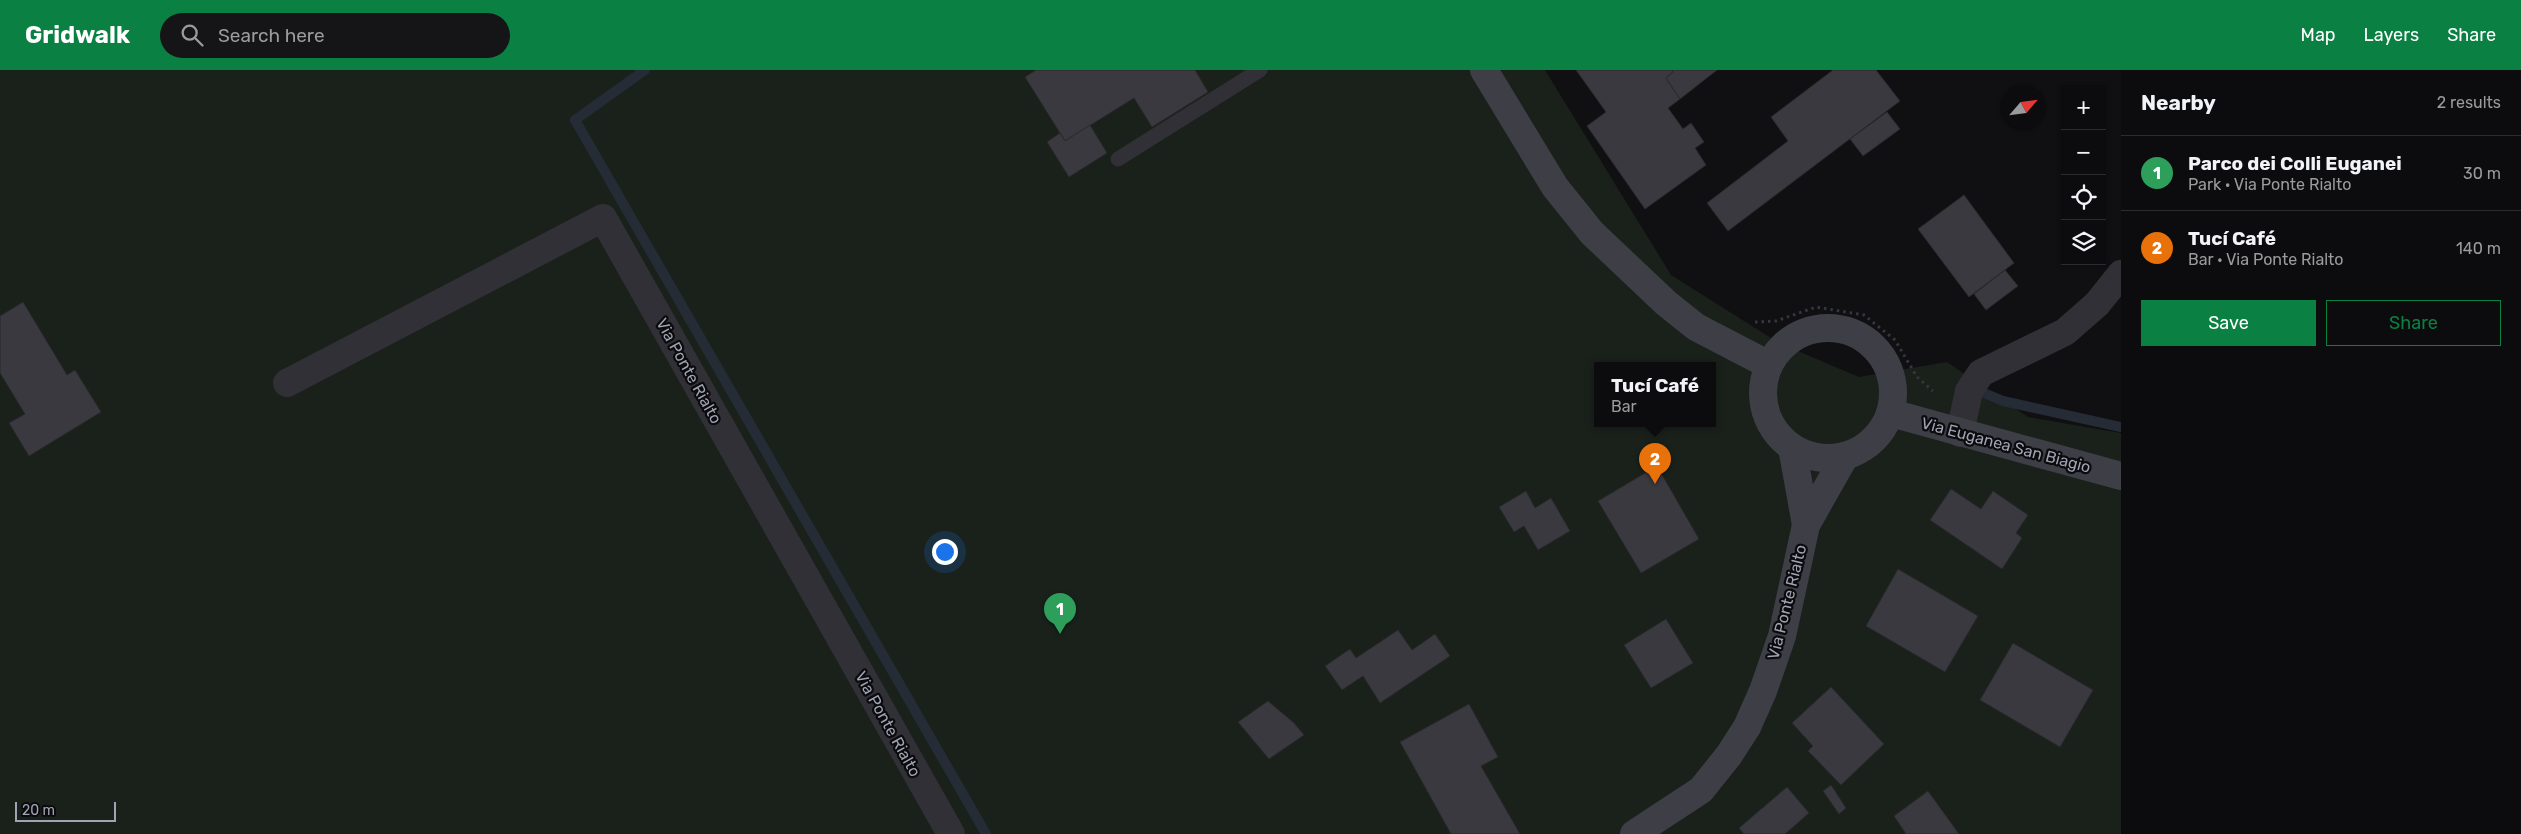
<!DOCTYPE html>
<html lang="en">
<head>
<meta charset="utf-8">
<style>
  :root { --surface:#0c0b0d; --page:#151416; --text:#f1f3f6; --muted:#9a9b9d; --line:#2c2b2e; --accent:#0b8043 }
  body { margin:0; font-family:Rubik,sans-serif; background:var(--page); color:var(--text) }
  .controls { position:absolute; right:15px; top:15px; display:grid; overflow:hidden; border-radius:0px; box-shadow:0 1px 4px #0004 }
  .controls button { width:45px; height:45px; display:grid; place-items:center; padding:0; border:0; border-bottom:1px solid var(--line); background:var(--surface); color:var(--text); font:25px sans-serif }
  .compass { position:absolute; left:2001px; top:15px; width:45px; height:45px; border-radius:50%; background:var(--surface); box-shadow:0 1px 4px #0004; rotate:62deg }
  .scale { position:absolute; left:15px; bottom:12px; width:101px; box-sizing:border-box; padding-left:5px; border:2px solid #9fa3b3; border-top:0; font-size:14px; line-height:18px; white-space:nowrap; color:#9fa3b3; -webkit-text-stroke:4px #0b0a0c; paint-order:stroke }
  .you { position:absolute; left:944px; top:481px; width:18px; height:18px; margin:-12px; border:4px solid #fff; border-radius:50%; background:#1a73e8; box-shadow:0 0 0 8px #1a73e833 }
  .badge { display:grid; place-items:center; width:32px; height:32px; border-radius:50%; background:var(--accent); color:#fff; font-size:16px; font-weight:700 }
  .pin { position:absolute; translate:-50% -41px; filter:drop-shadow(0 1px 2px #0008) }
  .pin::after { content:''; position:absolute; top:26px; width:18px; height:15px; background:inherit; clip-path:polygon(0 0,100% 0,50% 100%) }
  .popup { position:absolute; left:1594px; top:292px; width:122px; height:65px; box-sizing:border-box; display:grid; place-content:center; border-radius:0px; background:var(--surface); filter:drop-shadow(0 1px 4px #0005); font-size:16px; white-space:nowrap; color:var(--muted) }
  .popup b { font-size:19px; color:var(--text) }
  .popup::after { content:''; position:absolute; left:50%; top:100%; margin-left:-10px; border:10px solid transparent; border-top-color:var(--surface) }
  .list { margin:0; padding:0; list-style:none }
  h2 { display:flex; justify-content:space-between; align-items:center; height:65px; margin:0; padding:0 20px; font-size:21px }
  h2 small { font-size:16px; font-weight:400; color:var(--muted) }
  .list li { display:grid; grid-template-columns:32px 1fr auto; gap:15px; align-items:center; box-sizing:border-box; height:75px; padding:0 20px; border-top:1px solid var(--line) }
  .list b { display:block; font-size:19px; white-space:nowrap }
  .list p { margin:0; font-size:16px; white-space:nowrap; color:var(--muted) }
  .list em { font-size:16px; font-style:normal; color:var(--muted) }
  .actions { display:flex; gap:10px; padding:15px 20px }
  .actions a { flex:1; padding:11px 0; border:1px solid var(--accent); border-radius:0px; text-align:center; font-size:18px; color:var(--accent) }
  .actions .main { background:var(--accent); color:#fff }
  .icon { flex:none; width:28px; height:28px; fill:none; stroke:currentColor; stroke-width:2; stroke-linecap:round; stroke-linejoin:round }
  .map { position:relative; flex:none; width:2121px; height:764px; overflow:hidden }
  header { display:flex; align-items:center; gap:30px; box-sizing:border-box; height:70px; padding:0 25px; background:var(--accent); color:#fff }
  header strong { font-size:24px }
  nav { display:flex; gap:28px; margin-inline-start:auto; font-size:18px }
  .search { width:350px; height:45px; background:var(--page); display:flex; align-items:center; gap:12px; box-sizing:border-box; padding:0 18px; border-radius:28px; color:var(--muted); font-size:19px }
  main { display:flex }
  aside { flex:1; background:var(--surface) }
  .map>svg:first-child { display:block }
</style>
</head>
<body>
<header>
<strong>Gridwalk</strong>
<div class="search"><svg class="icon" aria-label="search" viewBox="0 0 24 24"><circle cx="10" cy="10" r="6"/><path d="M15 15l6 6"/></svg>Search here</div>
<nav><a>Map</a><a>Layers</a><a>Share</a></nav>
</header>
<main>
<div class="map">
<svg width="2121" height="764" viewBox="0 0 2121 764">
  <rect width="100%" height="100%" fill="#100f11"/>
  <path fill="#1a211b" fill-rule="evenodd" d="M0,0H1545L1671,205L1779,273L1859,307L1947,292L2028,347L2121,363V764H0ZM1598,295H1712V353H1598Z"/>
  <g fill="none" stroke-linecap="round" stroke-linejoin="round">
    <g stroke="#252c35" stroke-width="10">
      <path d="M645,0L575,50L986,764"/>
      <path d="M1977,320L2003,331L2121,357"/>
    </g>
  </g>
  <g fill="#39393f" stroke="#2a292d">
    <path d="M1036,0H1195L1208,22L1152,57L1134,28L1065,71L1025,7Z"/>
    <path d="M1576,0H1672L1673,2L1666,8L1680,29L1668,38L1683,59L1691,53L1704,72L1695,78L1706,95L1645,139L1587,56L1606,42Z"/>
    <path d="M1672,0H1717L1680,29L1666,8L1673,2Z"/>
    <path d="M1833,0H1876L1900,31L1728,161L1707,133L1788,71L1771,47Z"/>
    <path d="M1887,42L1900,59L1863,86L1850,69Z"/>
    <path d="M1090,55L1107,83L1069,107L1047,72L1060,63L1065,71Z"/>
    <path d="M1964,125L2014,193L1969,227L1918,159Z"/>
    <path d="M2005,200L2018,216L1986,240L1974,224Z"/>
    <path d="M23,232L67,305L75,300L101,342L29,386L9,353L25,344L0,303V246Z"/>
    <path d="M1657,396L1699,469L1641,503L1598,431Z"/>
    <path d="M1951,419L1981,439L1993,421L2028,445L2016,463L2022,468L2002,499L1930,450Z"/>
    <path d="M1526,421L1535,438L1551,428L1570,461L1538,480L1524,456L1514,462L1499,437Z"/>
    <path d="M1898,499L1978,546L1945,602L1866,556Z"/>
    <path d="M1666,549L1693,593L1651,618L1624,575Z"/>
    <path d="M1398,560L1412,580L1435,564L1450,586L1380,633L1363,606L1342,620L1325,596L1350,579L1356,588Z"/>
    <path d="M2013,573L2093,620L2060,677L1980,630Z"/>
    <path d="M1831,617L1884,674L1841,715L1808,681L1813,676L1792,653Z"/>
    <path d="M1268,631L1294,653L1304,665L1269,689L1238,652Z"/>
    <path d="M1469,634L1498,687L1481,696L1520,764H1451L1400,672Z"/>
    <path d="M1831,715L1846,738L1839,744L1823,721Z"/>
    <path d="M1787,717L1809,743L1785,764H1744L1739,758Z"/>
    <path d="M1928,721L1959,764H1906L1894,746Z"/>
  </g>
  <g fill="none" stroke-linecap="round" stroke-linejoin="round">
    <path stroke="#36373d" stroke-width="3" stroke-dasharray="2.5 4" stroke-linecap="butt" d="M1755,252L1776,251L1816,237L1864,245L1895,270L1917,307L1933,321"/>
    <path stroke="#303036" stroke-width="15" d="M1118,89L1260,0"/>
    <g stroke="#303036" stroke-width="28">
      <path d="M287,313L603,148L951,764"/>
      <path d="M1960,363L1969,321L1981,303L2065,262L2097,234L2121,204"/>
    </g>
    <g stroke="#3e3f46" stroke-width="28">
      <path d="M1484,0L1555,117L1592,163L1666,233L1696,257L1769,295"/>
      <circle cx="1828" cy="323" r="65"/>
      <path d="M1891,343L2121,406"/>
      <path d="M1792,377L1806,455"/>
      <path d="M1634,764L1701,720L1729,685L1747,657L1763,621L1782,566L1806,455L1845,386"/>
    </g>
  </g>
  <g text-anchor="middle" dominant-baseline="central" stroke-width="4.5" stroke-linejoin="round" paint-order="stroke">
    <g font-size="16" fill="#9fa3b3" stroke="#0b0a0c">
      <text transform="translate(689 301) rotate(61)">Via Ponte Rialto</text>
      <text transform="translate(2006 375) rotate(15)">Via Euganea San Biagio</text>
      <text transform="translate(1787 532) rotate(-76)">Via Ponte Rialto</text>
      <text transform="translate(888 654) rotate(61)">Via Ponte Rialto</text>
    </g>
  </g>
</svg>
<div class="controls">
<button>+</button>
<button>−</button>
<button><svg class="icon" aria-label="locate" viewBox="0 0 24 24"><circle cx="12" cy="12" r="6"/><path d="M12 2v4M12 18v4M2 12h4M18 12h4"/></svg></button>
<button><svg class="icon" aria-label="layers" viewBox="0 0 24 24"><path d="M12 4l9 5-9 5-9-5zM3 14l9 5 9-5"/></svg></button>
</div>
<svg class="compass" viewBox="-18 -18 36 36"><path d="M0-13l5 13h-10z" fill="#e53935"/><path d="M0 13l5-13h-10z" fill="#9a9b9d"/></svg>
<div class="scale">20 m</div>
<div class="you"></div>
<div class="pin badge" style="left:1060px;top:564px;background:#2e9e5b">1</div>
<div class="pin badge" style="left:1655px;top:414px;background:#e8710a">2</div>
<div class="popup"><b>Tucí Café</b>Bar</div>
</div>
<aside>
<h2>Nearby<small>2 results</small></h2>
<ul class="list">
<li><span class="badge" style="background:#2e9e5b">1</span><div><b>Parco dei Colli Euganei</b><p>Park · Via Ponte Rialto</p></div><em>30 m</em></li>
<li><span class="badge" style="background:#e8710a">2</span><div><b>Tucí Café</b><p>Bar · Via Ponte Rialto</p></div><em>140 m</em></li>
</ul>
<div class="actions"><a class="main">Save</a><a>Share</a></div>
</aside>
</main>
</body>
</html>
